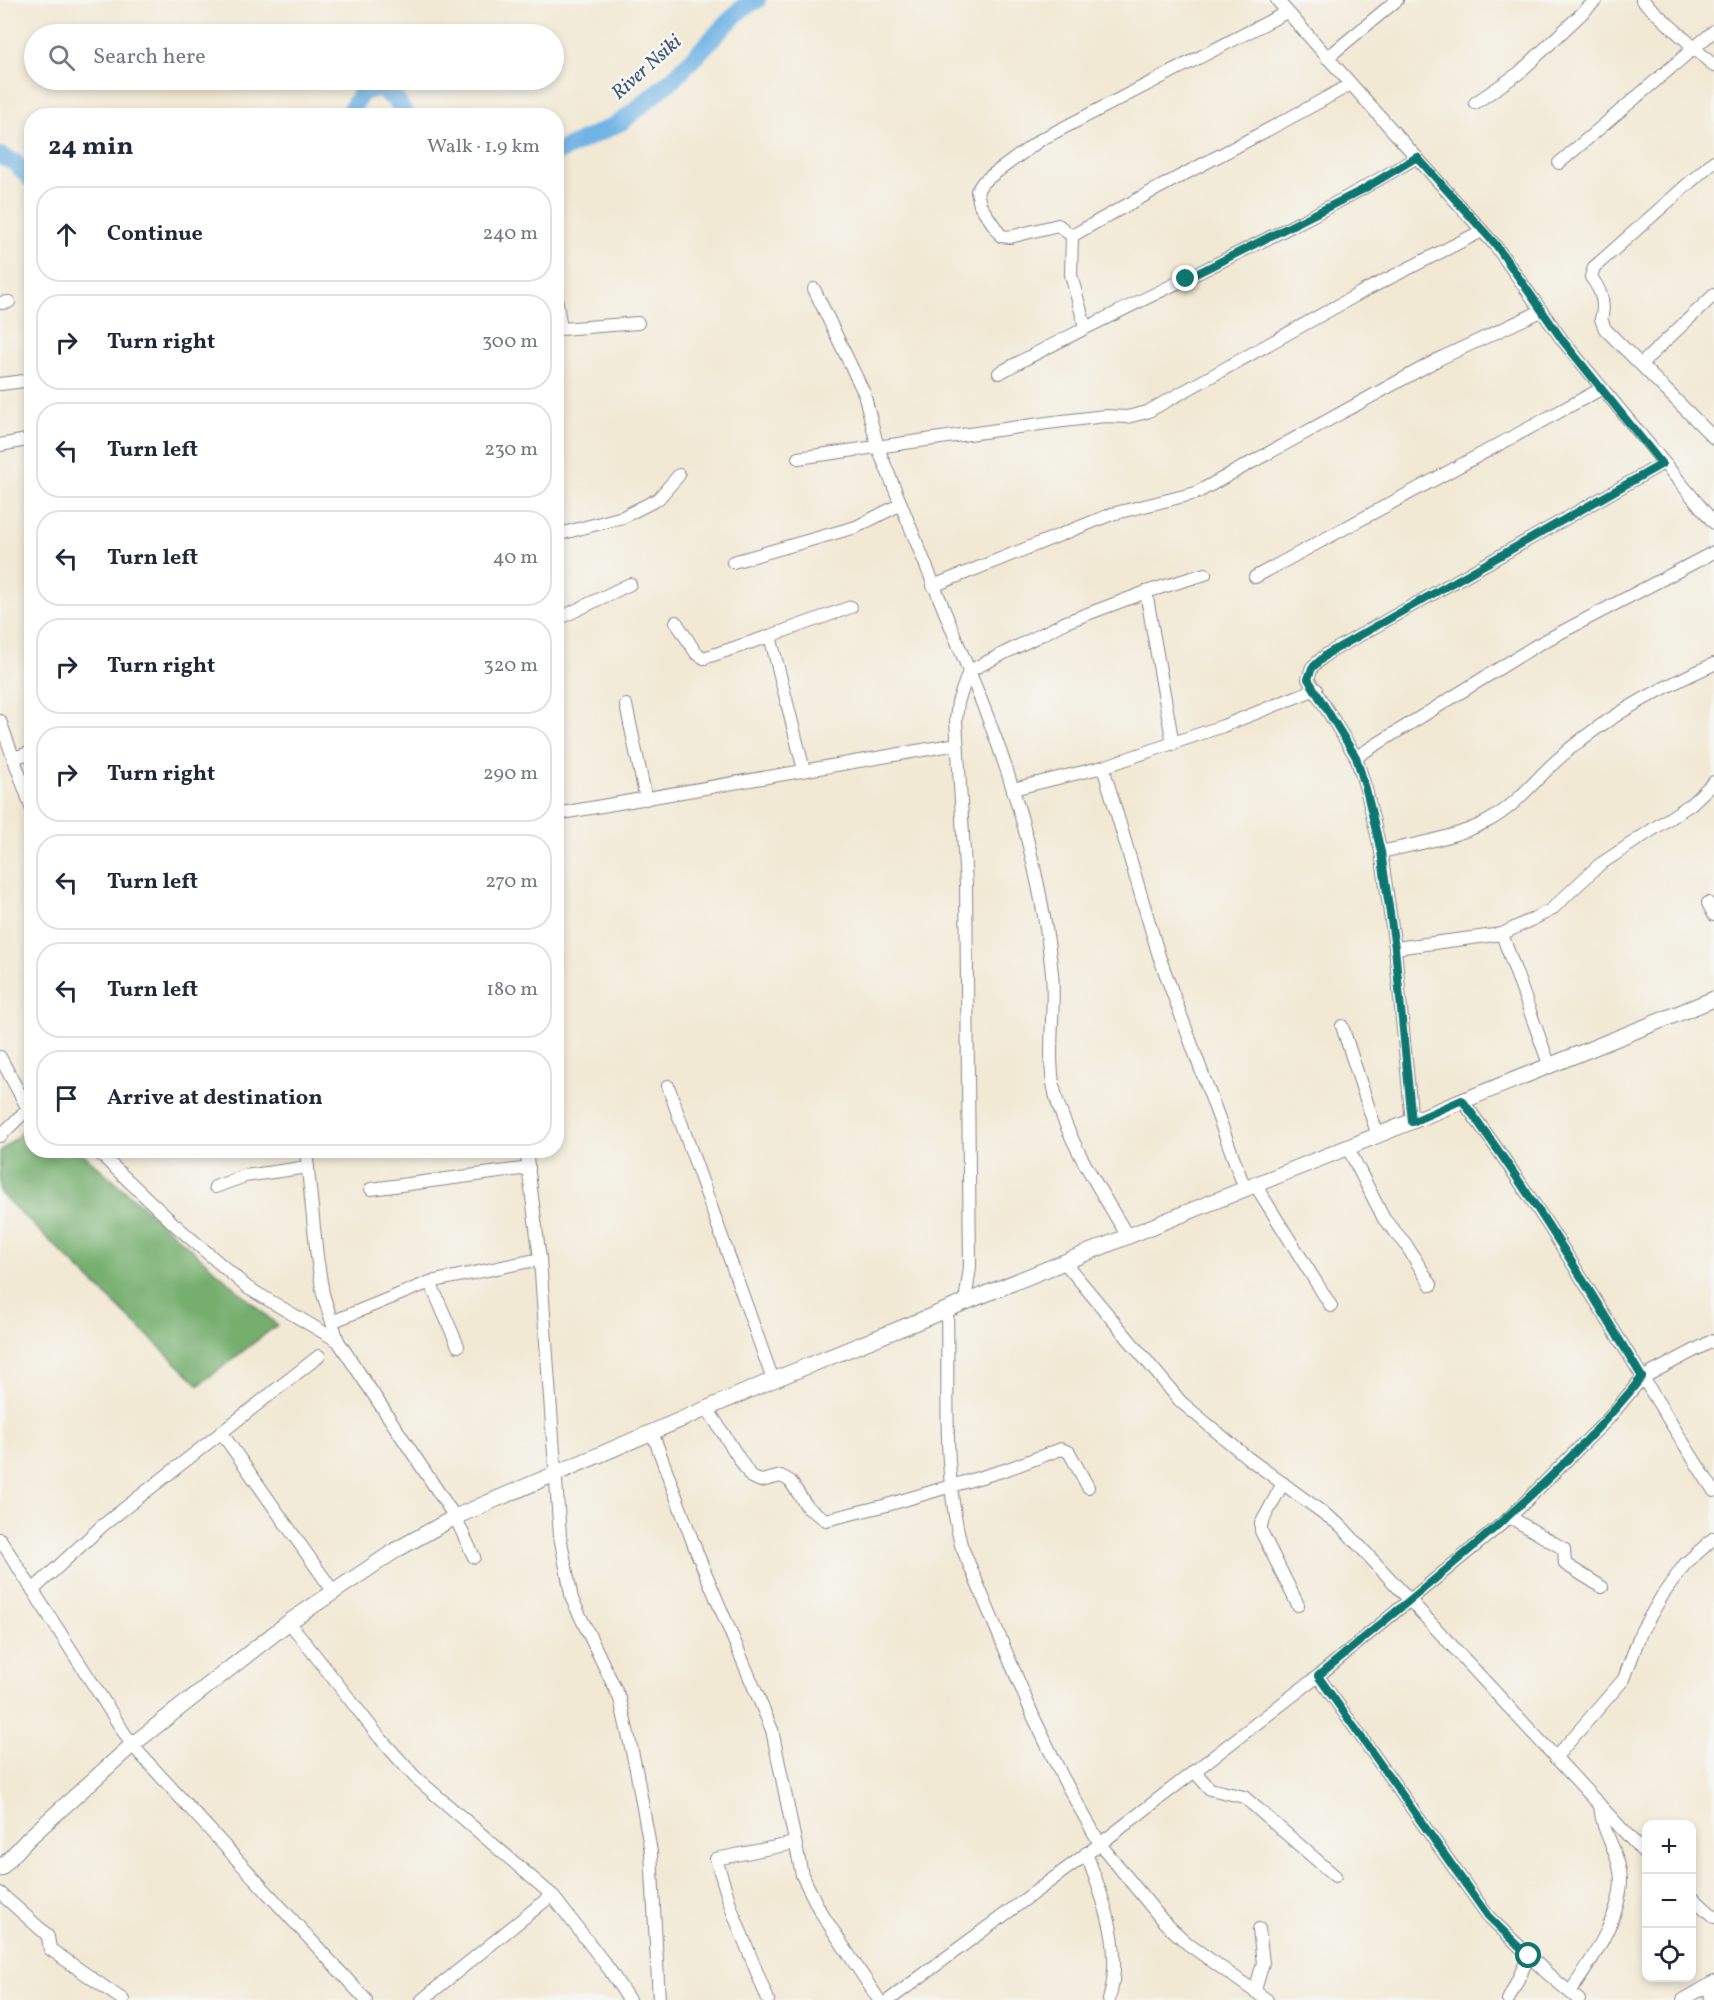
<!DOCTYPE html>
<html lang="en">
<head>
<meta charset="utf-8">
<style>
  :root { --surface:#fff; --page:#f2f2f3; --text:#1f2937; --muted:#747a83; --line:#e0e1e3 }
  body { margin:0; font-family:Vollkorn,serif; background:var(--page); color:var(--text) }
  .controls { position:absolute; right:18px; bottom:18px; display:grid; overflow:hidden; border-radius:12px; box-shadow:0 3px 9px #0003 }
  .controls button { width:54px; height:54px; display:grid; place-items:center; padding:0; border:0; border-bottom:2px solid var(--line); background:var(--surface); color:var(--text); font:30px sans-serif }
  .stop { position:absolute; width:18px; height:18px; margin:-14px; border:4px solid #0f766e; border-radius:50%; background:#fff }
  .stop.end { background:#0f766e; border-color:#fff; box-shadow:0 2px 6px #0008 }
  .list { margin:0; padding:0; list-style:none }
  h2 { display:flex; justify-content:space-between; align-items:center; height:78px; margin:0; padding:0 24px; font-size:26px }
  h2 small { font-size:20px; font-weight:400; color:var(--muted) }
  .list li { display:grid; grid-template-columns:39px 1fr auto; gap:18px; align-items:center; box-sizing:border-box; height:96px; margin:0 12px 12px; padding:0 12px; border:2px solid var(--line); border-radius:24px }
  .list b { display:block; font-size:22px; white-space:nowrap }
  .list em { font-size:20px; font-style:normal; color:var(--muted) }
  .icon { flex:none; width:33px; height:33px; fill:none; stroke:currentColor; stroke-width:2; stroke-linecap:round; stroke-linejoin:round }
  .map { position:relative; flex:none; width:1714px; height:2000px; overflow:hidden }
  .search { position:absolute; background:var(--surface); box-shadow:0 3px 9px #0003; left:24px; top:24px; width:540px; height:66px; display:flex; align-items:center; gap:15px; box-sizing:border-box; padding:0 21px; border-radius:33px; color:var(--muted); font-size:22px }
  .panel { position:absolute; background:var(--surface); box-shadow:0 3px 9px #0003; left:24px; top:108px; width:540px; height:1050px; border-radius:24px }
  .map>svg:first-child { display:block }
</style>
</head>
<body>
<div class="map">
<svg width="1714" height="2000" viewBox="0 0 1714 2000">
  <rect width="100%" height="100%" fill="#f6f6f2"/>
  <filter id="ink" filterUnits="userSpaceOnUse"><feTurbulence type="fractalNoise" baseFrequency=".0167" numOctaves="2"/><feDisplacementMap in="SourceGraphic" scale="12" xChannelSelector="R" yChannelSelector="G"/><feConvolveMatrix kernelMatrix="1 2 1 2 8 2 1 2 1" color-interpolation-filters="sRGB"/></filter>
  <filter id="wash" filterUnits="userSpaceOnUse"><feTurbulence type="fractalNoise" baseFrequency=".008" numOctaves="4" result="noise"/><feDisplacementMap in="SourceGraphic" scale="24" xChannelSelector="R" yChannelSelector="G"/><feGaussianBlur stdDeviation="1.35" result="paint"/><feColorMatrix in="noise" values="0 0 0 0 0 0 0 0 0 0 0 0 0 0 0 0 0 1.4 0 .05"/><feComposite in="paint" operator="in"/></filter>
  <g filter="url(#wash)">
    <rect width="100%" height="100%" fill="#f2e9d4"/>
    <path fill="#74ae6d" stroke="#4b6854" stroke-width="1.5" d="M31,1124L32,1150L80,1151L277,1325L199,1385L0,1193V1152Z"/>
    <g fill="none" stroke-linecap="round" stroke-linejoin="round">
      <g stroke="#71b3e5" stroke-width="18">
        <path d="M347,116L362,92L380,87L397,101L406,116"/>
        <path d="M556,153L621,122L673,79L741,9L757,0"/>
        <path d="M0,156L14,162L32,180"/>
      </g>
    </g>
  </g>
  <g filter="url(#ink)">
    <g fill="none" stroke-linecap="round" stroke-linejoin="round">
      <g stroke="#8a8688" stroke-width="14">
        <g id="minor">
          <path d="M1277,0L1351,84"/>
          <path d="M1642,0L1714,66"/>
          <path d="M1327,58L1397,0"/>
          <path d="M1475,103L1519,73L1596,0"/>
          <path d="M1714,161L1600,262L1594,267L1591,277C1601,290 1606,303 1601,319L1605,329L1714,438"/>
          <path d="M1559,163L1714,31"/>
          <path d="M1072,236C1164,182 1259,137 1351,84L1495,245L1563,341L1714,523"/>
          <path d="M814,289L864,393L878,448L969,671L958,702L956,720L966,884L970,1267L965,1302"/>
          <path d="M556,297L561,329L638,323"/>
          <path d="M0,303L9,302"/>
          <path d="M1085,326L1071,275L1072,236L1058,225L1010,237L1001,236L980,205L977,191L983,182L1040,140L1287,12"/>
          <path d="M1641,364L1714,295"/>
          <path d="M999,373C1137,298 1283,238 1417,157"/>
          <path d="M0,384L32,380"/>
          <path d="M0,445L32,439"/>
          <path d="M798,458L1047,423L1105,416L1127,417L1147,412L1364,291L1482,231"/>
          <path d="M556,535L623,517L658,499L679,475"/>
          <path d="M733,562L856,527L901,504"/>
          <path d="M1255,577L1601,389"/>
          <path d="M933,586L1112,514L1196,493L1439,359L1541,311"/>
          <path d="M1146,592L1173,744"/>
          <path d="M556,620L630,584"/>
          <path d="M676,622L696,653L704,658L770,636L804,770"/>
          <path d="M770,636L851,607"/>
          <path d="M626,705L646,799"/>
          <path d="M0,721L32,809"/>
          <path d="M1356,757L1537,645L1714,552"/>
          <path d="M14,758L32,752"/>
          <path d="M1103,767L1159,956L1245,1189"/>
          <path d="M1013,789L1103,767L1223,726L1316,689"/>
          <path d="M556,814L957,744"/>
          <path d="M1381,852C1416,844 1454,838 1486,822C1514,808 1533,782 1555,762C1598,721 1660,688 1714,664"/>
          <path d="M1708,903L1714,915"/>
          <path d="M1502,934L1549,1064"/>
          <path d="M1395,948L1502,934L1551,910L1599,865L1691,804L1714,782"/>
          <path d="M1342,1026L1378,1136"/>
          <path d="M0,1057L28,1109"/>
          <path d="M668,1086L773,1380"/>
          <path d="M1462,1100C1555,1225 1629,1360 1714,1491"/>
          <path d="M1412,1122L1395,948L1381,852L1366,789L1356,757L1308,679L1312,667L1327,654L1662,464"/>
          <path d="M0,1136L32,1105"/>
          <path d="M1348,1148L1384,1219L1405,1243L1431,1285"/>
          <path d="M96,1150L174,1224L248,1288L338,1341"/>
          <path d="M306,1150L317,1257L323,1294L338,1341L455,1517L474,1557"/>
          <path d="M526,1150L540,1259L560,1536L572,1599L620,1699L636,1769L651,1852L659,2000"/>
          <path d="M1256,1186L1331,1306"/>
          <path d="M215,1187L245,1176L308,1167"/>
          <path d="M371,1189L529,1168"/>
          <path d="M1128,1237C1103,1194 1074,1152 1058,1104C1044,1061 1056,1016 1052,973C1041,870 1010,767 969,671L1066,622L1146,592L1205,574"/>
          <path d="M1065,1263L1181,1402L1248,1458L1341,1526L1646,1855"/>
          <path d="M430,1282L458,1346"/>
          <path d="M947,1309C949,1388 942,1468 961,1545L1034,1718L1063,1778L1100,1844L1163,1921L1188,1944L1267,2000"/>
          <path d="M334,1321L430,1282L540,1259"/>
          <path d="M707,1408L751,1477L761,1481L781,1476L790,1481L808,1508L826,1520L887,1505L1005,1470L1061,1449L1069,1452L1088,1487"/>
          <path d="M221,1432L333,1591"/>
          <path d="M652,1432L697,1553L772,1730L802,1875L820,1911L879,2000"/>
          <path d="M1283,1483L1261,1524V1531L1298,1605"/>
          <path d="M1510,1517L1564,1549L1565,1564L1602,1587"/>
          <path d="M0,1539L132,1745L366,2000"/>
          <path d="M34,1589L102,1526L319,1356"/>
          <path d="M289,1622L380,1738L415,1777L552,1895L609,1969L629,2000"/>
          <path d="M1318,1676L1488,1916L1548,1974L1579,2000"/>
          <path d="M1555,1758L1624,1679L1641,1632L1662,1596L1685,1564L1714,1538"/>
          <path d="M1194,1771L1210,1789L1244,1797L1335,1876"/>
          <path d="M1086,1853C1104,1901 1124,1948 1109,2000"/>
          <path d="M0,1893L45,1933L48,1937L50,1949L123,2000"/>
          <path d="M1692,1897L1714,1917"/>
          <path d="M1710,1984L1711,2000"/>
          <path d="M1255,1990L1263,1963L1259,1929"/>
          <path d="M1570,1992C1590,1964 1627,1907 1620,1871C1616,1847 1602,1833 1600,1805"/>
          <path d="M422,2000L552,1895"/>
          <path d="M768,2000L732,1910L716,1859L795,1843"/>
          <path d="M889,2000L1100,1844L1318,1676L1510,1517L1608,1419L1642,1378L1714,1340"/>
          <path d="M1508,2000L1529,1956"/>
          <path d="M1683,2000L1714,1982"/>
        </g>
      </g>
      <g stroke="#8a8688" stroke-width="17">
        <path id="major" d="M0,1869L29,1838L132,1745L289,1622L396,1550L455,1517L773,1380L1714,999"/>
      </g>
      <use href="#minor" stroke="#fff" stroke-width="12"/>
      <use href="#major" stroke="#fff" stroke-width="15"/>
    </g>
  </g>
  <g fill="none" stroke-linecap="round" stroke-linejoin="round" filter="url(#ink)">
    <path stroke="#0f766e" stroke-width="8" d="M1186,279L1362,190L1417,157L1496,245L1563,341L1662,464L1327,654L1312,668L1308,679L1356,757L1366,789L1381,852L1395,948L1412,1122L1462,1100C1528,1189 1585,1282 1642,1377C1549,1493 1431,1581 1318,1676L1488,1916L1529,1956"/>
  </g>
  <g text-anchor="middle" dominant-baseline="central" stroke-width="5" stroke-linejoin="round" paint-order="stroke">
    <g font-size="20" font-style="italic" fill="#3e5576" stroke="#f6f6f2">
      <text transform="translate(647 68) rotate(-42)">River Nsiki</text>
    </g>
  </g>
</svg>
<div class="controls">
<button>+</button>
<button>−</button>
<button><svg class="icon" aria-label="locate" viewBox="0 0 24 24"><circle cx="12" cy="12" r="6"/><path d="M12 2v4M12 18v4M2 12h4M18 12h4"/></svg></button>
</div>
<div class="stop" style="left:1529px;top:1956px"></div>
<div class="stop end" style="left:1186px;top:279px"></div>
<div class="search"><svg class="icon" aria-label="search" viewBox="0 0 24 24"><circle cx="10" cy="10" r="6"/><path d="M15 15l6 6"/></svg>Search here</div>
<section class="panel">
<h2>24 min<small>Walk · 1.9 km</small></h2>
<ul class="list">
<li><svg class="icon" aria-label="ahead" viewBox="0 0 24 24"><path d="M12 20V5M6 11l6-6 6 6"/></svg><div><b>Continue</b></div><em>240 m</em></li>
<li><svg class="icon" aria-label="right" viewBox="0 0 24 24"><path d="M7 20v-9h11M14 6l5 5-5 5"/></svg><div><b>Turn right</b></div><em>300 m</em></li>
<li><svg class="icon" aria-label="left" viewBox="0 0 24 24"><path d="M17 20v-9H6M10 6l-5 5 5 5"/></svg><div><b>Turn left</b></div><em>230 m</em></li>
<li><svg class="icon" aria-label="left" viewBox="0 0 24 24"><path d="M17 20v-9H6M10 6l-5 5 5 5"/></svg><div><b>Turn left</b></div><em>40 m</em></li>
<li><svg class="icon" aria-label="right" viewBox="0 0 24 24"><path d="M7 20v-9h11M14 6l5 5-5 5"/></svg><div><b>Turn right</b></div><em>320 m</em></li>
<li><svg class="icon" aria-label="right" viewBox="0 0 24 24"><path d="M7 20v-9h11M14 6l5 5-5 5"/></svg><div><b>Turn right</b></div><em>290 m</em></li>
<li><svg class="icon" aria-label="left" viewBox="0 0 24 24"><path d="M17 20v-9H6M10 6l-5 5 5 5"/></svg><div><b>Turn left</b></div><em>270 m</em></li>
<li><svg class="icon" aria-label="left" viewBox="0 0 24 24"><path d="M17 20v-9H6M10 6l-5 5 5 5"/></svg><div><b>Turn left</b></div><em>180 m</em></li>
<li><svg class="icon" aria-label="arrive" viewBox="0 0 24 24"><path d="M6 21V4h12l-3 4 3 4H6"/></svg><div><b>Arrive at destination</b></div></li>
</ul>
</section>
</div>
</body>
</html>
